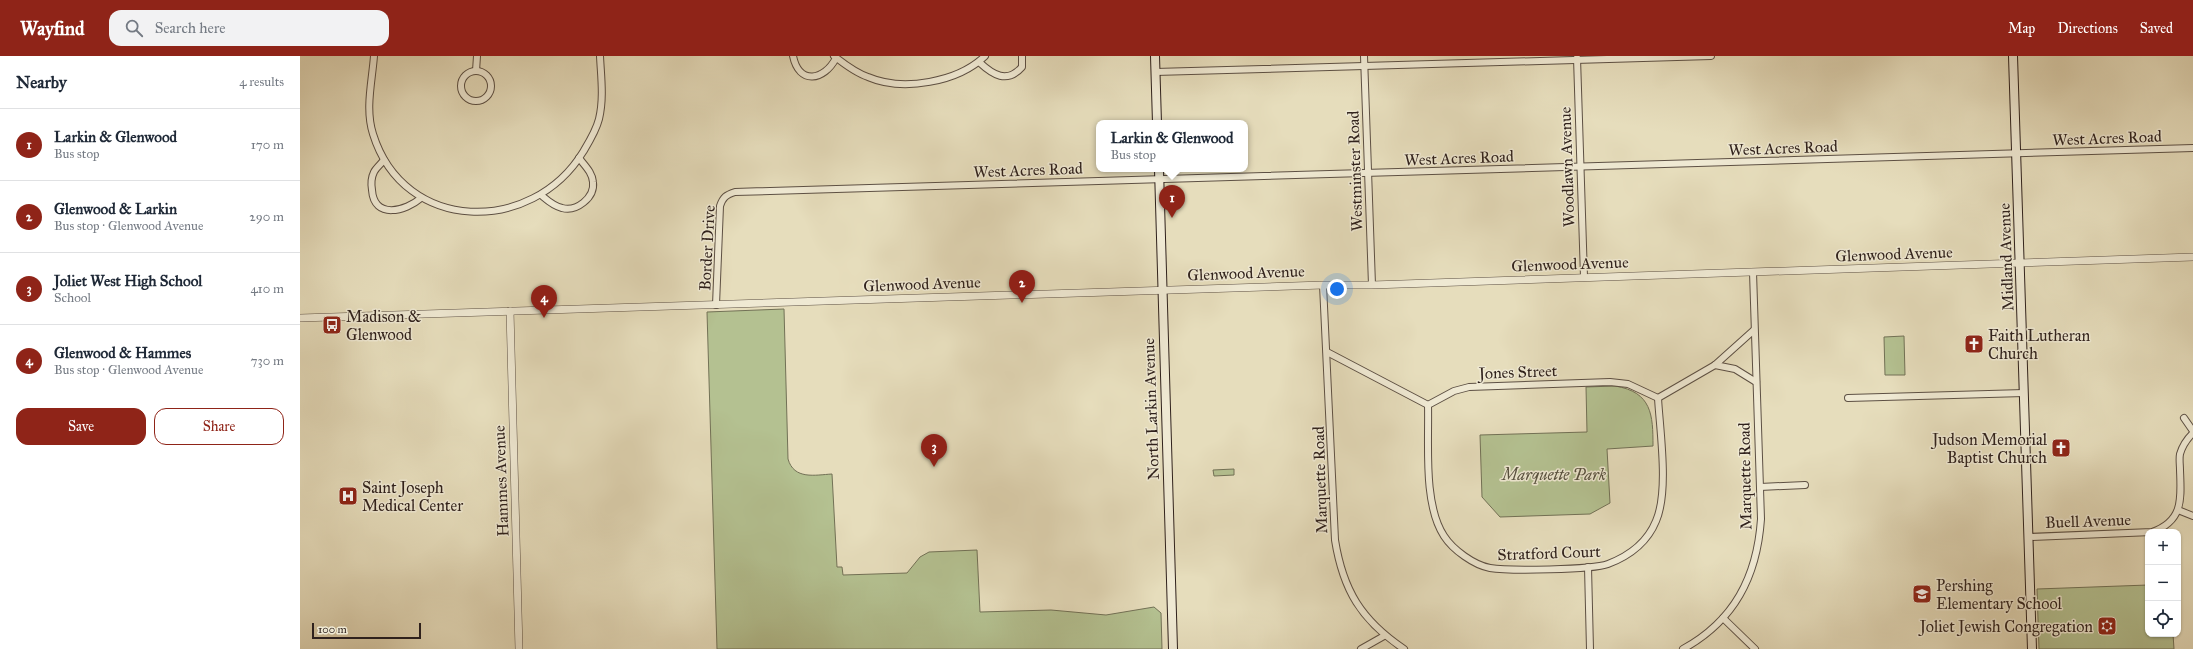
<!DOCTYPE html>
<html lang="en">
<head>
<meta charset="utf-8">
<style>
  :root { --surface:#fff; --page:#f2f2f3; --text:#1f2937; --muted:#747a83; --line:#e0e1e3; --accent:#8f2418 }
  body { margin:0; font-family:"IM FELL Great Primer",serif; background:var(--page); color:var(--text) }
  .controls { position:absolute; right:12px; bottom:12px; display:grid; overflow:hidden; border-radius:8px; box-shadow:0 1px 3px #0004 }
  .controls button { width:36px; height:36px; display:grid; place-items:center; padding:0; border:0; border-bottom:1px solid var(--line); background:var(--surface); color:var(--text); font:20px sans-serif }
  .scale { position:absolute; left:12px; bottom:10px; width:109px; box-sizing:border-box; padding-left:4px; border:2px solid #2f211c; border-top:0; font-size:11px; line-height:14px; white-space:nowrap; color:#2f211c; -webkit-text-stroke:3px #efe9d3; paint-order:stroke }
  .you { position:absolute; left:1037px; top:233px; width:14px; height:14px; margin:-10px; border:3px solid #fff; border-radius:50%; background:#1a73e8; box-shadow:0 0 0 6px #1a73e833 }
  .badge { display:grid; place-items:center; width:26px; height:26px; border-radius:50%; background:var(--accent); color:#fff; font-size:13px; font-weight:700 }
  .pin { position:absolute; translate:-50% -33px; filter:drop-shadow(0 1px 2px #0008) }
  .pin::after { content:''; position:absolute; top:21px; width:14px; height:12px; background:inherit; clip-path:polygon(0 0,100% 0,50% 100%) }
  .popup { position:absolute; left:796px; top:64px; width:152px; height:52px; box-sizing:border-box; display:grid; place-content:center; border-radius:8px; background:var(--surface); filter:drop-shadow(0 1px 3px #0005); font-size:13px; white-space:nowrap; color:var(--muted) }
  .popup b { font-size:15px; color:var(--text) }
  .popup::after { content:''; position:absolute; left:50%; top:100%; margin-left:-8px; border:8px solid transparent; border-top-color:var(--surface) }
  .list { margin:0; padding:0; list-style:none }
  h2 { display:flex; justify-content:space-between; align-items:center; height:52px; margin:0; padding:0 16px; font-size:17px }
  h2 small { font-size:13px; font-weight:400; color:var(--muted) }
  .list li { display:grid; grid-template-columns:26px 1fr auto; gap:12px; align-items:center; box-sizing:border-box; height:72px; padding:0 16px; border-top:1px solid var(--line) }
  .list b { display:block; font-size:15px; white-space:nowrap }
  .list p { margin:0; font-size:13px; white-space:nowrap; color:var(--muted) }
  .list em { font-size:13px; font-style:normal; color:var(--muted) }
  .actions { display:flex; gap:8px; padding:12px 16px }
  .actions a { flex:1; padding:9px 0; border:1px solid var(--accent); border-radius:12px; text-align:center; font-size:14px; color:var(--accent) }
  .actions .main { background:var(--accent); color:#fff }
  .icon { flex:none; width:22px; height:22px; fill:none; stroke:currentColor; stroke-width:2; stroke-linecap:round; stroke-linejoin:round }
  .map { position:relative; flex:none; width:1893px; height:593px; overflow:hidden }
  header { display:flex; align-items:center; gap:24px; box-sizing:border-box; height:56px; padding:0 20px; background:var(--accent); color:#fff }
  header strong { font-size:19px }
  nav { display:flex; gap:22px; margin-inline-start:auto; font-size:14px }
  .search { width:280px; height:36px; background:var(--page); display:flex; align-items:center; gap:10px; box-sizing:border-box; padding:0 14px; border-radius:12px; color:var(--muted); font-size:15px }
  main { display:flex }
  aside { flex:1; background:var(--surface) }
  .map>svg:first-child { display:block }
</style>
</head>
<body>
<header>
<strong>Wayfind</strong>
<div class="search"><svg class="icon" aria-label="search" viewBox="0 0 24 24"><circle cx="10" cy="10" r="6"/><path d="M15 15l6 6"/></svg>Search here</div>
<nav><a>Map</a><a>Directions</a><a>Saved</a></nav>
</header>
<main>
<aside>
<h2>Nearby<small>4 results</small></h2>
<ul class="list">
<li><span class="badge">1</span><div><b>Larkin &amp; Glenwood</b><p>Bus stop</p></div><em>170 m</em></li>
<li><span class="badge">2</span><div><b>Glenwood &amp; Larkin</b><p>Bus stop · Glenwood Avenue</p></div><em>290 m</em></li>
<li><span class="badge">3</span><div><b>Joliet West High School</b><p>School</p></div><em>410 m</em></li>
<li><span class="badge">4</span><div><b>Glenwood &amp; Hammes</b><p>Bus stop · Glenwood Avenue</p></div><em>730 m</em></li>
</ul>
<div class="actions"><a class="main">Save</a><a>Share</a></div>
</aside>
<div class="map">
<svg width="1893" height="593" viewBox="0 0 1893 593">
  <rect width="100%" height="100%" fill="#e6ddbc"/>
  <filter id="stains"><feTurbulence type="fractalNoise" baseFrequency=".005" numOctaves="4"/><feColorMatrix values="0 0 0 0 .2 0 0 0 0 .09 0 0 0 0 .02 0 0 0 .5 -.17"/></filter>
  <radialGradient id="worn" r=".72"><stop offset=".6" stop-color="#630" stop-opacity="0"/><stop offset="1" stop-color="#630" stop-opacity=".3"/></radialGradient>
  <g fill="#b4c191" stroke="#727156">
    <path d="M484,253L488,403C494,424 515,419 532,418L537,511H542L543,519L607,517L620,501L629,496L677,494L680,556L751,554L806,559L854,551L861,557L862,593H417L407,256Z"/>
    <path d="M1604,280L1605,319H1585L1584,281Z"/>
    <path d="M1315,330C1352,336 1353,359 1353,390L1307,393L1310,447L1290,458L1200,461L1182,441L1180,379L1287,376L1286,331Z"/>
    <path d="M934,413V419L914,420L913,414Z"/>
    <path d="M1848,529V578H1873L1874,593H1739L1737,533Z"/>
  </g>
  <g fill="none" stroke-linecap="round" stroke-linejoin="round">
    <g stroke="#5d5044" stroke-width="8">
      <g id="minor">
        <path d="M74,0C72,26 65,53 73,78C104,178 232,179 283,96C289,86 296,75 299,63C304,42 301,21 300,0"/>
        <path d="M493,0C499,29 524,25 536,2"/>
        <path d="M534,0C544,8 556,17 568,21C603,36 658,26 685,0"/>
        <path d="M1064,0L1072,229"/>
        <path d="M1277,2L1284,221"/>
        <path d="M679,6C693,19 707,28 722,11V0"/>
        <path d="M176,15L177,0"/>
        <circle cx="176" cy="30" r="15"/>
        <path d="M855,16L1411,0"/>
        <path d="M84,104C81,108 76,112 74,116C71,122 71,128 72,134C74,164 106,155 121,142"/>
        <path d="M241,139C247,144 253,150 262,152C276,156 295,142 293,126C292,116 285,110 279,102"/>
        <path d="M1023,229L1035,484C1043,534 1061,564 1104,593"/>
        <path d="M416,249L420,150C423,141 426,139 435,136L1893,92"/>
        <path d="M1027,296L1128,349"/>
        <path d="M1415,309L1435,313L1456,326"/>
        <path d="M1358,342L1415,309L1454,274"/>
        <path d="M1548,342L1724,337"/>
        <path d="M1128,349C1129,387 1123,448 1144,480C1153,494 1174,509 1190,512C1208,515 1292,514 1308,508C1329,500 1347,487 1356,465C1369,435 1360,376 1358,342"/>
        <path d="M1128,349L1154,335L1169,331L1310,326L1328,328L1358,342"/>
        <path d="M1884,362L1893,375"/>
        <path d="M1460,431L1505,429"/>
        <path d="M1878,454L1893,460"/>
        <path d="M1729,481L1852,476C1884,465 1881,442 1880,414C1880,409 1879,403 1880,398C1882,391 1887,383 1893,377"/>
        <path d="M1288,511L1290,593"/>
        <path d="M1423,562L1455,593"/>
        <path d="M1061,593L1084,580"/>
        <path d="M1383,593C1434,565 1457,521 1461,463L1453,216"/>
      </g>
    </g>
    <g stroke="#5d5044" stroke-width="8">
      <g id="tertiary">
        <path d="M210,255L219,593"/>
        <path d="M0,262L1023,229H1072L1893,201"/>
      </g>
    </g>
    <g stroke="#2f211c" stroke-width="10">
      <g id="secondary">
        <path d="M855,0L857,67"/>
        <path d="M1713,0L1732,593"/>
        <path d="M859,113L873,593"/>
      </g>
    </g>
    <use href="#minor" stroke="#efe9d3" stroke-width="6"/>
    <use href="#tertiary" stroke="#efe9d3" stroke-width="7"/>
    <use href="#secondary" stroke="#efe9d3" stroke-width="8"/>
  </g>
  <defs>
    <g id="bus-square" transform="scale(1)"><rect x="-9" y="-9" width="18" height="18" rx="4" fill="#8f2418" stroke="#efe9d3"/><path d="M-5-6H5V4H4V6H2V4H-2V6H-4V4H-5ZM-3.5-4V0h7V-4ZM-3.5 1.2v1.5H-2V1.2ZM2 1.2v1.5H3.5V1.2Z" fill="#fff"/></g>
    <g id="church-square" transform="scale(1)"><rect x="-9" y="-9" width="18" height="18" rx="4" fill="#8f2418" stroke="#efe9d3"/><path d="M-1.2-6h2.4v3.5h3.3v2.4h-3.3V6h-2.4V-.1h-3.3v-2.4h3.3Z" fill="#fff"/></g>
    <g id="hospital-square" transform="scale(1)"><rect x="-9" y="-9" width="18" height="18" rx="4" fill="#8f2418" stroke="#efe9d3"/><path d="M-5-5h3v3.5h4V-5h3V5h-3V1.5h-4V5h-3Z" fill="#fff"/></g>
    <g id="school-square" transform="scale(1)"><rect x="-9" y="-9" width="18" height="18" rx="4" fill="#8f2418" stroke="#efe9d3"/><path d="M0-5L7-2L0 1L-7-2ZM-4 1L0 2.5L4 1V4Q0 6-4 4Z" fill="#fff"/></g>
    <g id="synagogue-square" transform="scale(1)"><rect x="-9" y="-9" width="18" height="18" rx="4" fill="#8f2418" stroke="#efe9d3"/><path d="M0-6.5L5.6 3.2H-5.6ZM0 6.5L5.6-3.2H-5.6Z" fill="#fff"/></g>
  </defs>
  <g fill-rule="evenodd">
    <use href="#bus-square" x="32" y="269"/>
    <use href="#church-square" x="1674" y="288"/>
    <use href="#church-square" x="1761" y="392"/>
    <use href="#hospital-square" x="48" y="440"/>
    <use href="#school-square" x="1622" y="538"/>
    <use href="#synagogue-square" x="1807" y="570"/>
  </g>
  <g text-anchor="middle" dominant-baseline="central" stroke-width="3" stroke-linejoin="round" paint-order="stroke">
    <g font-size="16" fill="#2f211c" stroke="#efe9d3">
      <text transform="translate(1807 82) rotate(-2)">West Acres Road</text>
      <text transform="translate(1483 92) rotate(-2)">West Acres Road</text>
      <text transform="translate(1159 102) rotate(-2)">West Acres Road</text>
      <text transform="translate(1267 111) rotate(-92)">Woodlawn Avenue</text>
      <text transform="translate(728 114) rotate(-2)">West Acres Road</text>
      <text transform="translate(1055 115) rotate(-92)">Westminster Road</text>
      <text transform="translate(407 192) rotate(-87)">Border Drive</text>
      <text transform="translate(1594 198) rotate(-2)">Glenwood Avenue</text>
      <text transform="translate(1706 201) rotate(-92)">Midland Avenue</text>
      <text transform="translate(1270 208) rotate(-2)">Glenwood Avenue</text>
      <text transform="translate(946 217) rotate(-2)">Glenwood Avenue</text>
      <text transform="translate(622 228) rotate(-2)">Glenwood Avenue</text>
      <text transform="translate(1218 316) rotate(-2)">Jones Street</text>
      <text transform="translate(851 353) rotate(-92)">North Larkin Avenue</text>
      <text transform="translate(1445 420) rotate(-91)">Marquette Road</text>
      <text transform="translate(1020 424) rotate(-92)">Marquette Road</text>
      <text transform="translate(201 425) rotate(-92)">Hammes Avenue</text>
      <text transform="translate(1788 465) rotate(-2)">Buell Avenue</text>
      <text transform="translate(1249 497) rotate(-2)">Stratford Court</text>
    </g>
    <g font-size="16" fill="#2f211c" stroke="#efe9d3" text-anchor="start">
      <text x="46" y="260">Madison &amp;<tspan x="46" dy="18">Glenwood</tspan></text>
      <text x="1688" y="279">Faith Lutheran<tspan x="1688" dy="18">Church</tspan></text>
      <text x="1747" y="383" text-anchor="end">Judson Memorial<tspan x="1747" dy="18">Baptist Church</tspan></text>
      <text x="62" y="431">Saint Joseph<tspan x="62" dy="18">Medical Center</tspan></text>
      <text x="1636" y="529">Pershing<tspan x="1636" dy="18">Elementary School</tspan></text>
      <text x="1793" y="570" text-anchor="end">Joliet Jewish Congregation</text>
    </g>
    <g font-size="16" font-style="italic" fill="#57513f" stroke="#efe9d3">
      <text x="1254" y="418">Marquette Park</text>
    </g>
  </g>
  <rect width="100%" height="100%" filter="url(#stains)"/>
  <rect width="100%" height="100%" fill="url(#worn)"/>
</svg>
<div class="controls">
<button>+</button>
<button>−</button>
<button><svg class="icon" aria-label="locate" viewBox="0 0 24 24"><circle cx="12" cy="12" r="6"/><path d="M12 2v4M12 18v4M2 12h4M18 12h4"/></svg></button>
</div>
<div class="scale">100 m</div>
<div class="you"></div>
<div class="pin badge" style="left:872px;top:162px">1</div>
<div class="popup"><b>Larkin &amp; Glenwood</b>Bus stop</div>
<div class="pin badge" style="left:722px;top:247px">2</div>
<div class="pin badge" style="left:634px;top:411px">3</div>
<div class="pin badge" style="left:244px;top:262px">4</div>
</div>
</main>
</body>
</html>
